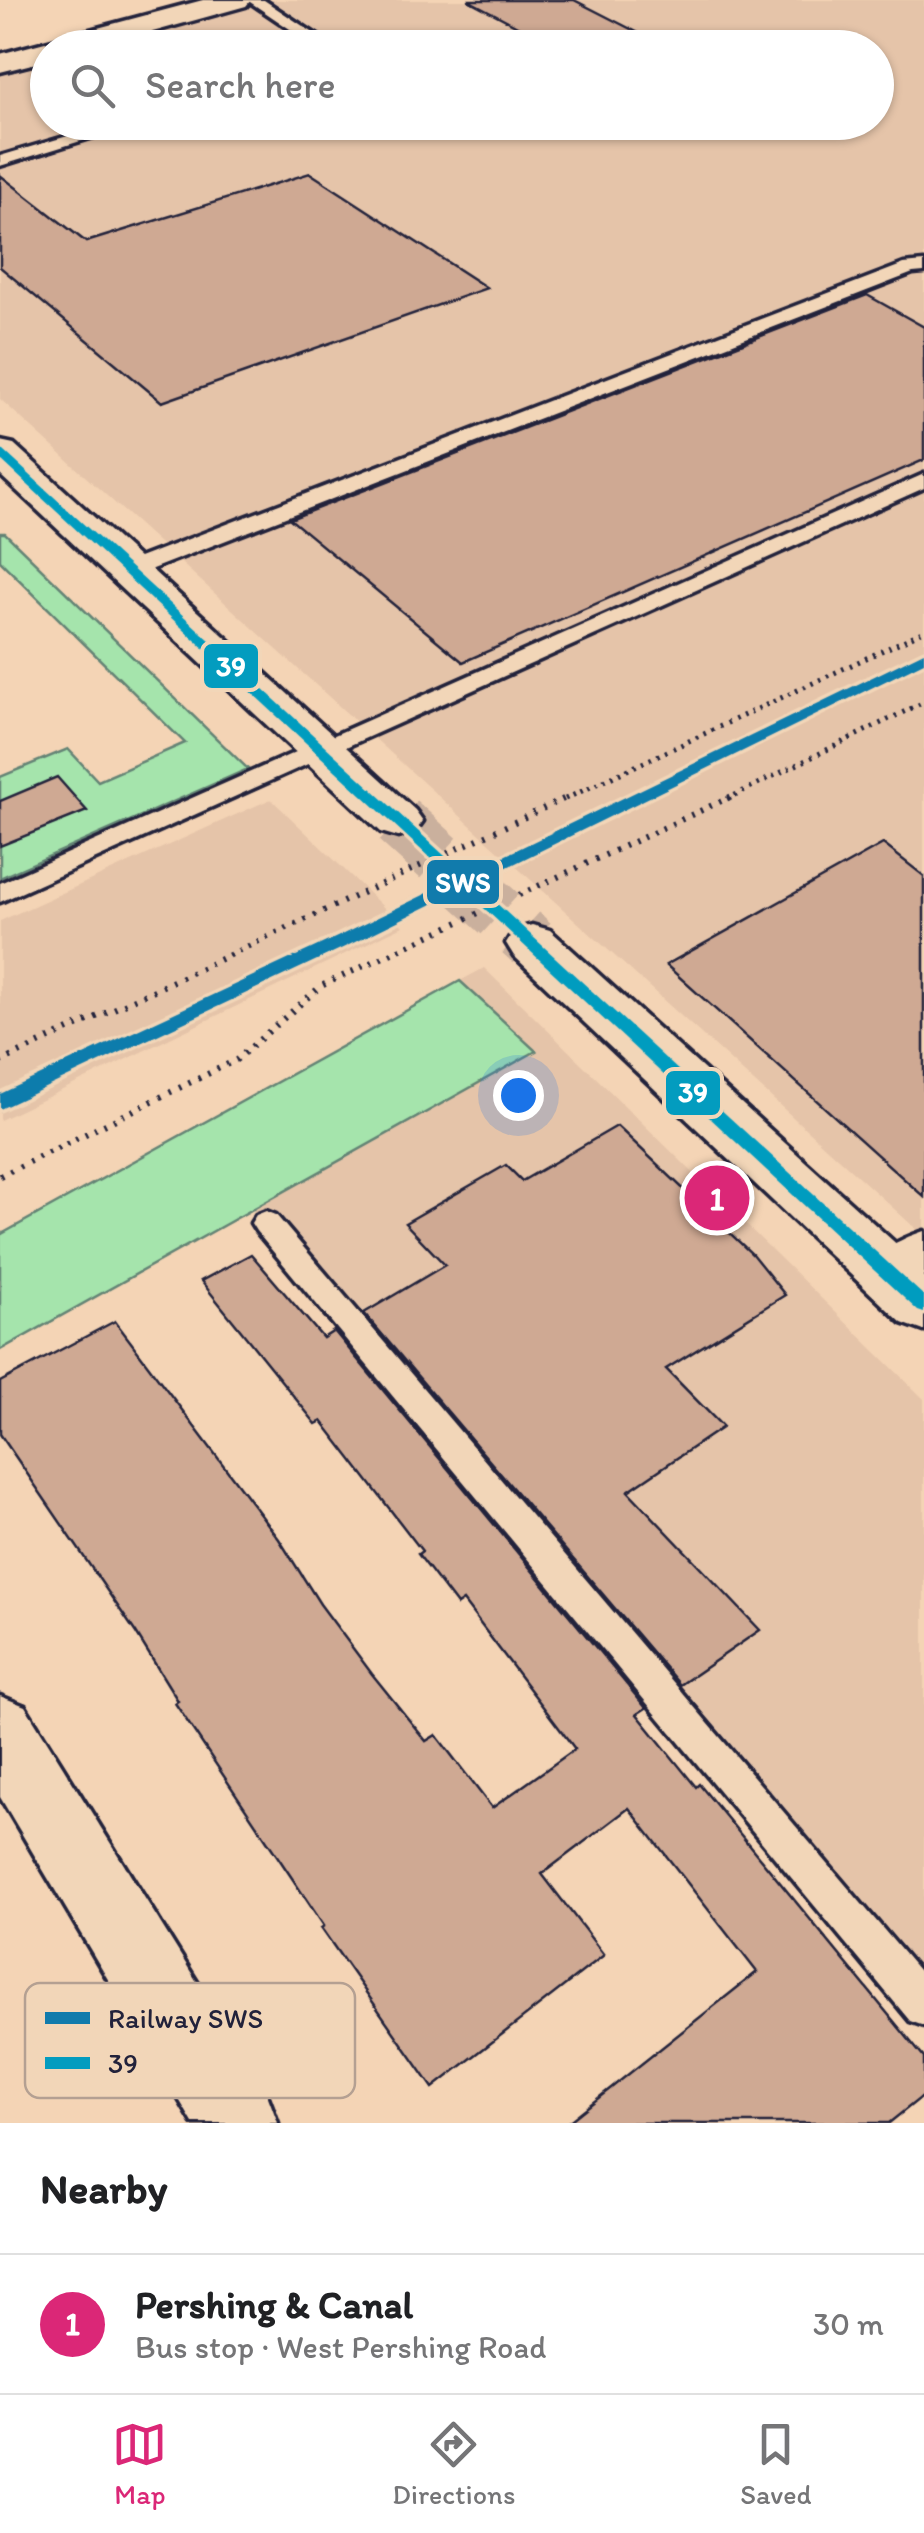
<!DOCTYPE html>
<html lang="en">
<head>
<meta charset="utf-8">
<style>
  :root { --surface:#fff; --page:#f2f2f2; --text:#202124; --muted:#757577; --line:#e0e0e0; --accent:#db2777 }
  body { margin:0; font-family:Itim,sans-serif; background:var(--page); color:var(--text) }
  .you { position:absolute; left:518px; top:1095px; width:35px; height:35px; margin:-25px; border:8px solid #fff; border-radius:50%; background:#1a73e8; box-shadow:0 0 0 15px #1a73e833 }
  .badge { display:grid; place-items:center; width:65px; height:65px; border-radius:50%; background:var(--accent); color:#fff; font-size:32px; font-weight:700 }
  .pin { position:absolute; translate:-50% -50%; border:5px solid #fff; box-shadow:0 2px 10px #0006 }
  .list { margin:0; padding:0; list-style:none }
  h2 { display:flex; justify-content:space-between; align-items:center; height:130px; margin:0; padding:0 40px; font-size:42px }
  h2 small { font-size:32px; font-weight:400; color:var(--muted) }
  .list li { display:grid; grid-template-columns:65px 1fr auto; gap:30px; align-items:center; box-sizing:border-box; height:140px; padding:0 40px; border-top:2px solid var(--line) }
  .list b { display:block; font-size:38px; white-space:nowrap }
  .list p { margin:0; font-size:32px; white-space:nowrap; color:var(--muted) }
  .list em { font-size:32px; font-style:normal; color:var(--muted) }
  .icon { flex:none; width:55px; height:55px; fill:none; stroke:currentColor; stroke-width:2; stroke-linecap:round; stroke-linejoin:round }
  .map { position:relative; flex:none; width:924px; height:2123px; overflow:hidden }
  .search { position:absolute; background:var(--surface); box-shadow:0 2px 8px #0004; left:30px; right:30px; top:30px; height:110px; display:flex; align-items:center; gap:25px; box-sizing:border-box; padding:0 35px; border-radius:55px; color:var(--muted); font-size:38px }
  .sheet { height:270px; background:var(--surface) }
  nav { display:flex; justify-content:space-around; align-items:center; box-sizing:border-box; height:140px; border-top:2px solid var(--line); background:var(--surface); font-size:28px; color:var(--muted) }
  nav a { display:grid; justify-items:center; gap:5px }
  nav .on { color:var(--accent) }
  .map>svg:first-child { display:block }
</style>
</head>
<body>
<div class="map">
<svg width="924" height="2123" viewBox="0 0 924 2123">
  <rect width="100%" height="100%" fill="#f4d4b5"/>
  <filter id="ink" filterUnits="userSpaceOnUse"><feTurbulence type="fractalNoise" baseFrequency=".01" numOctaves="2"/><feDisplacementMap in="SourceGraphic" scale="20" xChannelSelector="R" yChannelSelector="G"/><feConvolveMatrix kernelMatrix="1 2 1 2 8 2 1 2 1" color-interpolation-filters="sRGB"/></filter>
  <g filter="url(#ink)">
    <g fill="#e5c4a9">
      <path d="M236,0H924V1236L0,399V63L47,50L48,122H876V48L58,47Z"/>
      <path d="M271,799L403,926L0,1120V921Z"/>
      <path d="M484,968L924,1399V2007L253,1210L535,1052L460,981Z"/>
    </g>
    <g fill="#a5e4ac" stroke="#648374" stroke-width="2.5">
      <path d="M0,533H5L248,769L0,878V777L68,749L98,781L185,743L0,561Z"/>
      <path d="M460,981L536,1051L0,1350V1235Z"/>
    </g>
    <g fill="#cfa993" stroke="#22223b" stroke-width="2.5">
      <path d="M468,0H574L668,48H559Z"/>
      <path d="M310,173L487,288L162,402L0,267V175L86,242Z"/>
      <path d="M867,295L924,327V460L463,662L290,519Z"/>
      <path d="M57,777L87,811L0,846V801Z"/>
      <path d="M883,844L924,876V1197L666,965Z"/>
      <path d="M617,1126L752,1254L785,1295L666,1369L723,1427L628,1491L760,1630L680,1685L364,1313L445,1265L405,1223L506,1165L522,1181Z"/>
      <path d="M251,1254L323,1338L334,1331L646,1708L637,1714L696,1787L699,1784L924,2058V2095L889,2123H567L757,1972L629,1808L542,1874L604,1955L433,2088L321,1928L324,1926L175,1703L178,1701L136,1633L0,1434V1382L115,1321L279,1539L320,1604L372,1674L426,1741L436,1735L492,1808L575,1749L463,1601L457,1605L418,1554L422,1551L322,1421L316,1424L201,1281Z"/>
    </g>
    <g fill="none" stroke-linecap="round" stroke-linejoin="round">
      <path stroke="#cab09d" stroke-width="55" stroke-dasharray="55 28" stroke-linecap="butt" d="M398,821L532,943"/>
      <g stroke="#22223b" stroke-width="7">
        <g id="lane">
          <path d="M247,0H264L336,48H318Z"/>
          <path d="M115,122H142L0,166V156Z"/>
          <path d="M924,262V272L913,273L134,576H118L115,571L118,566L904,264Z"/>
          <path d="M924,474V488L0,902V883Z"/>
          <path d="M266,1211L276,1215L924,1977V2026L910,2021L256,1231L251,1223L256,1215Z"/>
        </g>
      </g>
      <g stroke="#22223b" stroke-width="7">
        <g id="street">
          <path d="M203,0H251L246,6L95,48H48V60L0,72V54Z"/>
          <path d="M924,1231V1286L892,1300L871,1293L862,1276C875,1251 898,1240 924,1231Z"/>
          <path d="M0,1696L25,1706L267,2094L278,2123H193L0,1797Z"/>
        </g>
      </g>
      <g stroke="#22223b" stroke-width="7">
        <g id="secondary">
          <path d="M0,441L14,444L415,810L423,821L415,832L398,837L381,832L0,475Z"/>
          <path d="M532,925L550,930L924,1269V1331L902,1323L514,956L506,943L514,930Z"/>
        </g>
      </g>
      <g stroke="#22223b" stroke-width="5" stroke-dasharray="2.5 6" stroke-linecap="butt">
        <path d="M565,799L924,631"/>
        <path d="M727,799L924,702"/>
      </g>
      <g stroke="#22223b" stroke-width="6" stroke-dasharray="2.5 8" stroke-linecap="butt">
        <path d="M519,895L732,796"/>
        <path d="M0,1062L570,796"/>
        <path d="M0,1176L236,1060L321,986L498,904"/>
      </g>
      <use href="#lane" fill="#f2d6b8" fill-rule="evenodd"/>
      <use href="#street" fill="#f2d6b8" fill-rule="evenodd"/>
      <use href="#secondary" fill="#f2d6b8" fill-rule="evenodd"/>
      <g stroke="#f2d6b8" stroke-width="7">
        <path id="bus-1" d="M0,450L4,451L924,1296V1313L918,1311L0,459Z"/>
      </g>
      <use href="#bus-1" fill="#039cbf" fill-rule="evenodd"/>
      <g stroke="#f2d6b8" stroke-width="7">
        <path id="rail-1" d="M924,652V662L349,945L0,1109V1094L337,937Z"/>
      </g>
      <use href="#rail-1" fill="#117bac" fill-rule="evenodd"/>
    </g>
  </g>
  <rect x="25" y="1983" width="330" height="115" rx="15" fill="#f2d6b8" stroke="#b4a092" stroke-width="2.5"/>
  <rect x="45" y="2012" width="45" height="12" fill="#117bac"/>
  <rect x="45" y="2057" width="45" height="12" fill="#039cbf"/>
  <g font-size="28" fill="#22223b">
    <text x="108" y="2028">Railway SWS</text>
    <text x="108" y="2073">39</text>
  </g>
  <g stroke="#f2d6b8" stroke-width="4">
    <rect x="202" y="642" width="58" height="48" rx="10" fill="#039cbf"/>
    <rect x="425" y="858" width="76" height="48" rx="10" fill="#117bac"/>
    <rect x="664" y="1069" width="58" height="48" rx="10" fill="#039cbf"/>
  </g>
  <g font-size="28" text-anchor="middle" font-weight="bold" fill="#fff">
    <text x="231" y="676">39</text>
    <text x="463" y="892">SWS</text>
    <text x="693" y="1102">39</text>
  </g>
</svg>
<div class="you"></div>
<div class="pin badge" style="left:717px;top:1198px">1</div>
<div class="search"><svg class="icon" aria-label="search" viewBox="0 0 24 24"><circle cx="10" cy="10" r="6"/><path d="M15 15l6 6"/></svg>Search here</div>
</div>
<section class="sheet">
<h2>Nearby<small></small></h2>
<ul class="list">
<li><span class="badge">1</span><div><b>Pershing &amp; Canal</b><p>Bus stop · West Pershing Road</p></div><em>30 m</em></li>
</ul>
</section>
<nav>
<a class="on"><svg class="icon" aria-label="map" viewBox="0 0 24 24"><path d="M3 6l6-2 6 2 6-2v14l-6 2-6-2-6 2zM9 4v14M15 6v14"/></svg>Map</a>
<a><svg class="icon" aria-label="directions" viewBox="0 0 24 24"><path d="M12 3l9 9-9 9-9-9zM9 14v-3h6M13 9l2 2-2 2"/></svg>Directions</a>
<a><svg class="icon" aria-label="saved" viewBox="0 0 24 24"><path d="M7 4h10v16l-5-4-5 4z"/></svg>Saved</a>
</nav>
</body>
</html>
